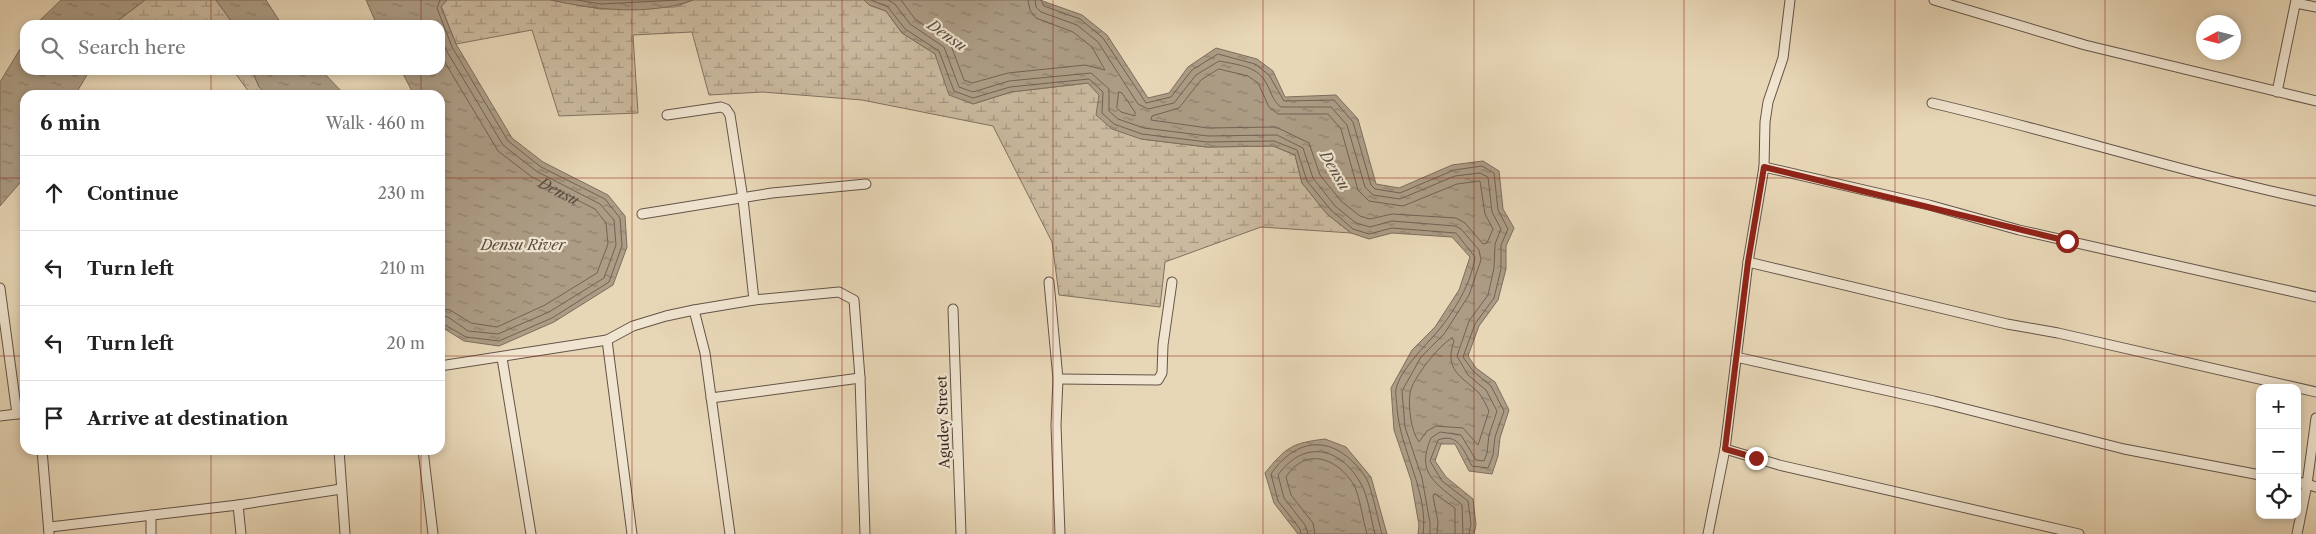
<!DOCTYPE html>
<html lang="en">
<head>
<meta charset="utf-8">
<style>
  :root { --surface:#fff; --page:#f2f2f2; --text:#222; --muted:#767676; --line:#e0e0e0 }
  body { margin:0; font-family:"Libre Caslon Text",serif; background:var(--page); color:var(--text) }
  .controls { position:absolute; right:15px; bottom:15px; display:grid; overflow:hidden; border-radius:10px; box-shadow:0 2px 8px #0003 }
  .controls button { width:45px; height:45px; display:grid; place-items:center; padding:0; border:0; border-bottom:1px solid var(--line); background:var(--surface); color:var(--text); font:25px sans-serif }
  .compass { position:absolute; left:2196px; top:15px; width:45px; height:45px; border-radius:50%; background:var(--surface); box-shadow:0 2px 8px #0003; rotate:263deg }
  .stop { position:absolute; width:15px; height:15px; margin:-11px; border:4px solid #8f2418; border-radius:50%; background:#fff }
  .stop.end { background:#8f2418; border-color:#fff; box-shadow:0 1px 5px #0008 }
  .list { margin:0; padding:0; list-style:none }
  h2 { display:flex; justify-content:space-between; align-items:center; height:65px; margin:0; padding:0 20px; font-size:21px }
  h2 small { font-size:16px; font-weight:400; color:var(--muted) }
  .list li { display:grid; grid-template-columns:32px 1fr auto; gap:15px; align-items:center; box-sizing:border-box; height:75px; padding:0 20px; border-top:1px solid var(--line) }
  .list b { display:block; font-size:19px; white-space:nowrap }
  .list em { font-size:16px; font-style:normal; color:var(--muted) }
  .icon { flex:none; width:28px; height:28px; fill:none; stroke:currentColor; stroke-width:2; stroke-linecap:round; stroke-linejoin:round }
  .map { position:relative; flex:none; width:2316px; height:534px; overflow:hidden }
  .search { position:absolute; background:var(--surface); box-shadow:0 2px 8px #0003; left:20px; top:20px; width:425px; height:55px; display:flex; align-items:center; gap:12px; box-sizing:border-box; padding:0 18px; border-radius:15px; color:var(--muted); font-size:19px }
  .panel { position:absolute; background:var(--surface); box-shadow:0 2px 8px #0003; left:20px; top:90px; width:425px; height:365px; border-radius:15px }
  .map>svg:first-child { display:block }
</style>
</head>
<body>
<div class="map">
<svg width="2316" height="534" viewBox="0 0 2316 534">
  <defs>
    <pattern id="wetland-marsh" width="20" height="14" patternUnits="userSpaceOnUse" patternTransform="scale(1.25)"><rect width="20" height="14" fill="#cab99e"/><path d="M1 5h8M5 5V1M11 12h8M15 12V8" fill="none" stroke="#a59681"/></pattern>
    <pattern id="water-ripples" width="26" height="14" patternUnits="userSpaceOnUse" patternTransform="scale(1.25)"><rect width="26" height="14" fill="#ac9c85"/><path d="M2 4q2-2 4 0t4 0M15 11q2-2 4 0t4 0" fill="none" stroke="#8d7f6d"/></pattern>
  </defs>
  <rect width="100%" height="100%" fill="#e8d7b7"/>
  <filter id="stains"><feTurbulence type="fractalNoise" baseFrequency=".004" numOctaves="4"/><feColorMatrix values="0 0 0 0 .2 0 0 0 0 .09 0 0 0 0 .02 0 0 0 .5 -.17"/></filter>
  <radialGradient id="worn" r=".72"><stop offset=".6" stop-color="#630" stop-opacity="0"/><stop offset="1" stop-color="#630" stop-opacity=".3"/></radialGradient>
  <g fill="url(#wetland-marsh)" stroke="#807161">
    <path d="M145,0H216L234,25H112Z"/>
    <path d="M447,0H551L600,9L674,7L693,0H864L869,5L886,11L902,33L935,54L942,71L973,104L1011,92L1088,83L1141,139L1207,147L1273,146L1295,155L1302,183L1327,214L1351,233L1261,227L1165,262L1160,307L1059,295L1052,242L993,126L862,100L763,92L709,95L692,32L633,35L638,113L559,116L532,30L456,44L441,6Z"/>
    <path d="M233,70H252L259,87L267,95H251Z"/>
  </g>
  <g fill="url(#water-ripples)" stroke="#7d6e5e">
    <path d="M61,0H145L112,25H35Z"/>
    <path d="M216,0H266L282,25H234Z"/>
    <path d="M366,0H447L441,7L456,44L512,138L543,162L608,195L625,216L627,247L613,285L554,322L499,346L464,341L440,326V95H414L401,70H440V25H377Z"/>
    <path d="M551,0H693C649,16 596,10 551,0Z"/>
    <path d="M864,0H1040L1082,15L1107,35L1148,98L1169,93L1188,67L1216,48L1257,59L1273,71L1285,97L1336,95L1358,119L1376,184L1399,188L1452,165L1483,161L1499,171L1503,209L1514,228L1506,246V269L1498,300L1479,326L1468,356L1476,368L1495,382L1509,410L1500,438L1498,456L1492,474L1469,471L1455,444H1441L1435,461L1446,477L1473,499L1476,525L1474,534H1418L1419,525L1411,480L1394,430L1391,388L1412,350L1435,327L1459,290L1470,257L1452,237L1392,233L1369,239L1351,233L1327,214L1302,183L1295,155L1273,146L1207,147L1141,139L1112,129L1096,115L1099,95L1088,83L1011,92L973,104L949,95L935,54L902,33L886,11L869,5Z"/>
    <path d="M25,41V70H90L75,95H25V177L0,206V82Z"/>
    <path d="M252,70H321L345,95H267L259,87Z"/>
    <path d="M1325,439L1346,447L1371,477L1387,534H1298L1274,503L1265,473C1286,447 1292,443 1325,439Z"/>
  </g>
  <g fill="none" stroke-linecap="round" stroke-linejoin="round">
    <g stroke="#726254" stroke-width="1">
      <path d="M577,0L601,4L678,0"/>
      <path d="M871,0L888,7L905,29L939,51L954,91L973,98L1010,87L1089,79L1103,92L1102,113L1114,124L1142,134L1207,142L1274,141L1297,150L1307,181L1331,210L1353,229L1369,234L1392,228L1456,233L1475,257C1471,284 1455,310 1438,331C1426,345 1400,370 1396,389C1395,395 1397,403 1397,408C1400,450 1429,493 1423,534"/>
      <path d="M888,0L895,4L910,24L944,47L959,87L973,92L1009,81L1091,73L1109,89V111L1118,119L1144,128L1208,136L1277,135L1303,148L1313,178L1335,206L1356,223L1370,227L1392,221L1455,226L1461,229L1479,250L1481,260L1469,295L1444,334L1421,357L1402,391L1405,427L1422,478L1430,523V534"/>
      <path d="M901,0L915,19L950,43L964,80L972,83L1008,73L1085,65L1105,70L1092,47L1073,32L1036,18L1030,10L1028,0"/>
      <path d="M1035,0L1036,7L1041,12L1077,25L1098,42L1138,104L1148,109L1174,103L1196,75L1219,61C1234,64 1257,66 1265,81C1271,90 1272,101 1281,107H1331L1347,125L1365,187L1373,195L1400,199L1455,176L1480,173L1488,177L1492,212L1501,229L1495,244L1494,268L1488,295L1469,321L1457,356L1468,375L1486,390L1497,411L1489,435L1487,453L1484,461L1476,460L1461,435L1440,432L1431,438C1415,475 1437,483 1462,505L1463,534"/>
      <path d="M1041,0L1044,6L1080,19L1103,38L1146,103L1171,97L1192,70L1218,54L1255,64L1269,75L1284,101L1334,100L1353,122L1371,185L1375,189L1400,193L1454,170L1482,166L1494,173L1498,210L1508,229L1501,245V269L1494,298L1475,324L1463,357L1473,371L1491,386L1504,411L1495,437L1493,455L1488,468L1472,466C1464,452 1459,432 1438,440L1430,461L1442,481L1468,501L1471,524L1469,534"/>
      <path d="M440,34L446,50L503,145L536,171L600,204L614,220L616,245L604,278L549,312L498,334L468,331L448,317L440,316"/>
      <path id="s1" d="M440,54L498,151L532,177L595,209L606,223L608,244L597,273L545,305L497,327L471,323L450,310L440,308"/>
      <path d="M1219,69L1248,76L1258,83L1269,107L1278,114H1328L1341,129L1358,190L1369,201L1403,206L1457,184L1480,181L1485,214L1493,229L1487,243L1483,244L1465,223L1456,218L1392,214L1370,219L1360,216L1341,201L1320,175L1309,143L1276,127L1208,128L1151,120L1152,116L1179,108L1201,80Z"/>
      <path d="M1119,92L1122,93L1135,112V116L1121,112L1117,108Z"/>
      <path d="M440,322L466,337L499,341L552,318L609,282L622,246L620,218L605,199L541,167L508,141L452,47L437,8L440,0"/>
      <path d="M1452,338L1454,341C1444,370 1460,375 1479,393C1483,398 1486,405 1489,411L1478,445L1463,428L1436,426L1427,431L1419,442C1411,431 1408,407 1410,393C1412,379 1440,344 1452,338Z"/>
      <path d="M1301,534L1300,529L1278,501L1271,474C1300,432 1339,437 1366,478C1372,488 1378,521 1382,534"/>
      <path d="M1308,534L1305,525L1284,498L1278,475C1303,440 1339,446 1360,482C1368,494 1371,520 1375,534"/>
      <path d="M1315,534L1313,523L1291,495L1286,477C1306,446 1337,458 1354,485C1360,497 1363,521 1367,534"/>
      <path d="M1437,534L1438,522L1433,496L1435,494L1455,508V534"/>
    </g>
    <g stroke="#635449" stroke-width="11">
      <g id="minor">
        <path d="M1934,0L2085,45L2316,101"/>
        <path d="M2296,3L2316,7"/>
        <path d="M2277,92L2296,0"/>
        <path d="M1932,103C2061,133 2187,174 2316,201"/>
        <path d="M667,115L721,107L726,109L730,115L743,199L754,300"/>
        <path d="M1764,167L1929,205L2019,230L2316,297"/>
        <path d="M642,214L772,193L866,184"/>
        <path d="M1748,262L2007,324L2058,333L2316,392"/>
        <path d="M1049,282L1058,379L1056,425L1060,534"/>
        <path d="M0,288L17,414"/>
        <path d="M953,309L961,534"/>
        <path d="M694,310L705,353L730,534"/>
        <path d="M607,340L632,534"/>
        <path d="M1736,357L1934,401L2124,449L2260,475"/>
        <path d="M502,358L531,534"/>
        <path d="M440,366L607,340L633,326L666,316L694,310L754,300L839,292L854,300L860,378L865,534"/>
        <path d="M1058,379L1158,380L1162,373L1163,345L1172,282"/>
        <path d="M711,398L860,378"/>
        <path d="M0,416L25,413"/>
        <path d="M1725,449L1779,465L2079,534"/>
        <path d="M42,450L49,534"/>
        <path d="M339,450L345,534"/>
        <path d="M423,450L433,534"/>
        <path d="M2297,482L2307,484L2316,418"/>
        <path d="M238,505L241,534"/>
        <path d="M151,515V534"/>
        <path d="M50,527L238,505L341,489"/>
        <path d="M1708,534L1725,449L1748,262L1764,167L1765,122L1768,102L1783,58L1790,0"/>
        <path d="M2297,534L2307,484L2316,487"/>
      </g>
    </g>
    <use href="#minor" stroke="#f0e5d0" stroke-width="9"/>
  </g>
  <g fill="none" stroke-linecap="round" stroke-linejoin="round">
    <path stroke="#8f2418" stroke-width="6" d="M1756,458L1725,449L1748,262L1764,167L2067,241"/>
  </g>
  <path fill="none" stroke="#8f2418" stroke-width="1" stroke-opacity="0.55" d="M211,0V25M421,0V25M632,0V534M842,0V534M1053,0V534M1263,0V534M1474,0V534M1684,0V534M1895,0V534M2105,0V534M211,70V95M421,70V95M0,178H25M440,178H2316M0,356H25M440,356H2316M211,450V534M421,450V534"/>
  <g text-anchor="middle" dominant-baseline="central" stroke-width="4.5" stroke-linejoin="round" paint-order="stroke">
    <g font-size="14" fill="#372924" stroke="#f0e5d0">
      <text transform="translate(943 422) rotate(-92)">Agudey Street</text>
    </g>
    <g font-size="15" font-style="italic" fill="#5a4c41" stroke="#f0e5d0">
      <text transform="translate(947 35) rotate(35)">Densu</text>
      <text transform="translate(1335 170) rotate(59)">Densu</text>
      <text stroke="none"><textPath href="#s1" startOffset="186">Densu</textPath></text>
      <text x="523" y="244">Densu River</text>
    </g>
  </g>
  <rect width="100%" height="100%" filter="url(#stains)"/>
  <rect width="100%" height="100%" fill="url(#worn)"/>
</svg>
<div class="controls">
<button>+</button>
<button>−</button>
<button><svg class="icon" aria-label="locate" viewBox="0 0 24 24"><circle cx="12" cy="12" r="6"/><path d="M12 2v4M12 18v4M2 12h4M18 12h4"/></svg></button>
</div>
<svg class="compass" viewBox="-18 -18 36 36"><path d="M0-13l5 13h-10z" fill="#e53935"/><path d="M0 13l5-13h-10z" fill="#767676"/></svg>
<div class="stop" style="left:2067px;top:241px"></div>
<div class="stop end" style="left:1756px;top:458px"></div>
<div class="search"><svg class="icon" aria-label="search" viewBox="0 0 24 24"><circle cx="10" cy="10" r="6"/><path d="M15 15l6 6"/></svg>Search here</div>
<section class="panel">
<h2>6 min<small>Walk · 460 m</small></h2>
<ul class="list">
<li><svg class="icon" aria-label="ahead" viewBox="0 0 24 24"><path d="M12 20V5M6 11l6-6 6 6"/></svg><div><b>Continue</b></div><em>230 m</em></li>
<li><svg class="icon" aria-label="left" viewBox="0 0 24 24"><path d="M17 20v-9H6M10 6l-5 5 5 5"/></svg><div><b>Turn left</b></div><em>210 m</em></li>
<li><svg class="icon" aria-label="left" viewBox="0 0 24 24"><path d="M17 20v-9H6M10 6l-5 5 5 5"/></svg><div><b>Turn left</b></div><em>20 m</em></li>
<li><svg class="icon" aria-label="arrive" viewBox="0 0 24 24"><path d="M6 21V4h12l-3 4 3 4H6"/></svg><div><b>Arrive at destination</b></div></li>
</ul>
</section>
</div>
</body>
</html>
